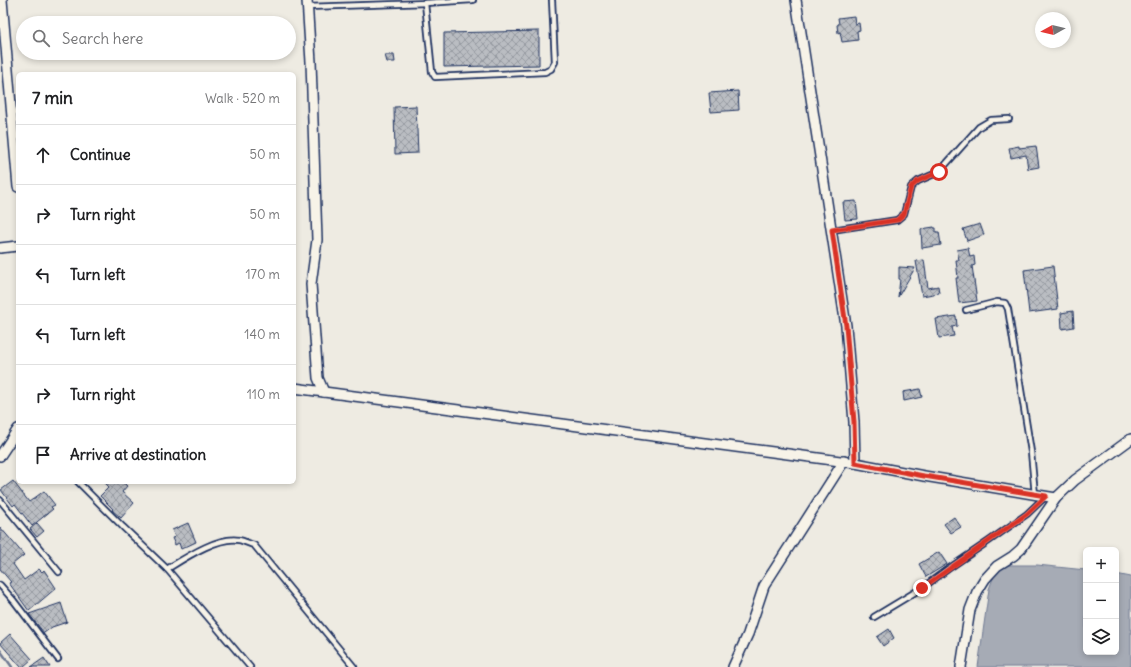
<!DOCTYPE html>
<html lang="en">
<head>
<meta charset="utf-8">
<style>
  :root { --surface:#fff; --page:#f2f2f2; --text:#202124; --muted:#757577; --line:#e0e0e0 }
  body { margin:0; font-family:Delius,sans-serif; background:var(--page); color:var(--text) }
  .controls { position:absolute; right:12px; bottom:12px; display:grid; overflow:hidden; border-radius:6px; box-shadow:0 2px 6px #0003 }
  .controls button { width:36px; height:36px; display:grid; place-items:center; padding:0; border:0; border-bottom:1px solid var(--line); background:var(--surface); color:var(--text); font:20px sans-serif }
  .compass { position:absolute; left:1035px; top:12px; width:36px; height:36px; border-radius:50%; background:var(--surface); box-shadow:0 2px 6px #0003; rotate:262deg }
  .stop { position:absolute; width:12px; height:12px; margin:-9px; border:3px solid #d93025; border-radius:50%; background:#fff }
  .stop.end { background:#d93025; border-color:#fff; box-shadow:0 1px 4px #0008 }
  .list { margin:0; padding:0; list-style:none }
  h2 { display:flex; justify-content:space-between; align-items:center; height:52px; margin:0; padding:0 16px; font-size:17px }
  h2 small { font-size:13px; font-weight:400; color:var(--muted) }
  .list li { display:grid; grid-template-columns:26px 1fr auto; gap:12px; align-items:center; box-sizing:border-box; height:60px; padding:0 16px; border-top:1px solid var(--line) }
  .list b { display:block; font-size:15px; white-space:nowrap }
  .list em { font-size:13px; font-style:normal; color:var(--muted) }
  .icon { flex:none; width:22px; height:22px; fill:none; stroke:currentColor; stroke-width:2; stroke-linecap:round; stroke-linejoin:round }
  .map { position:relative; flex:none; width:1131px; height:667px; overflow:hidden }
  .search { position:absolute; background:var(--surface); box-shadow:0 2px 6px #0003; left:16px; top:16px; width:280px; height:44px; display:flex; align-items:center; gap:10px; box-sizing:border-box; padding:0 14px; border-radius:22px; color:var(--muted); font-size:15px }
  .panel { position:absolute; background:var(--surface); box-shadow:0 2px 6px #0003; left:16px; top:72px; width:280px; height:412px; border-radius:6px }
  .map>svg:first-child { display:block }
</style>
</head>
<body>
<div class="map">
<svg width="1131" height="667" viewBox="0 0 1131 667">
  <defs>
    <pattern id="building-cross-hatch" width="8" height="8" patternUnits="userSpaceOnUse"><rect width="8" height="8" fill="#babdc2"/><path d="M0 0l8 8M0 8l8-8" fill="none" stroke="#969aa1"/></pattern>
  </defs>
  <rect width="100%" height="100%" fill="#eeebe2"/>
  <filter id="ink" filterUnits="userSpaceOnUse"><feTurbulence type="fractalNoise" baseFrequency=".025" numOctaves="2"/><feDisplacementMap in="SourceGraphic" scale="8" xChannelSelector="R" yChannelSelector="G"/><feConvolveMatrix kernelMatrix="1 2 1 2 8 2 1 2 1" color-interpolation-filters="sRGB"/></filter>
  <g filter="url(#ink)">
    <path fill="#a6abb5" stroke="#6e7992" d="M998,565H1037L1086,570V652H1116V574L1131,577V667H978L989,589Z"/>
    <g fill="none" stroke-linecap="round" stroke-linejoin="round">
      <path stroke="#6e7992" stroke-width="2.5" d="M0,650L12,667"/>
    </g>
    <g fill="url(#building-cross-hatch)" stroke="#1b2f5e">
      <path d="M854,16L855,24L859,23L860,30L857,31L858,40L842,42L840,32L838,33L837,25L839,24L838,18Z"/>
      <path d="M539,31V65L444,67V33Z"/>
      <path d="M385,55H394L395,62H387Z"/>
      <path d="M738,91L739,110L711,112L709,93Z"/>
      <path d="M416,106L418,153L395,154L394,107Z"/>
      <path d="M1019,146V148L1036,146L1039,167L1028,169L1026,155L1011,158L1009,148Z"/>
      <path d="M856,201L858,219L845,220L843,202Z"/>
      <path d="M980,224L984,235L967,241L963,229Z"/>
      <path d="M934,227V228H936V232H939L941,245L922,248L921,229Z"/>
      <path d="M968,248L970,257L974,256L975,265L972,266L977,301L959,303L956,278H958L956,260H959L957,250Z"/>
      <path d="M924,260L928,288L938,286L939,293L922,296L916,261Z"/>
      <path d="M1053,266L1058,309L1029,313L1024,270Z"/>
      <path d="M899,267L915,268L898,297L900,279H899Z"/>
      <path d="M1073,311L1074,327L1062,329L1061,313Z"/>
      <path d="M956,316L957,326L952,327L954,336L939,338L936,319Z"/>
      <path d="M920,389L922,397L904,401L903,392Z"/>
      <path d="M13,481L29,502L44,491L55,505L51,507L53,509L32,526L15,504L13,506L1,490Z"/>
      <path d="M104,482H123L127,486L122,492L134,503L121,518L112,510L113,509L100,496L109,487Z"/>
      <path d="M954,517L961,527L951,533L944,524Z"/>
      <path d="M37,523L44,531L37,537L30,529Z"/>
      <path d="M188,523L196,542L181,549L179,543L175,545L172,538L175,537L172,530Z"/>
      <path d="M0,527L24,555L13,564L24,580L39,569L42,572L44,570L56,588L29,611L9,583L11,582L0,569Z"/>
      <path d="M939,552L947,564L926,577L919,564Z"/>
      <path d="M61,603L67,622L52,627L44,633L29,614Z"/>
      <path d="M889,629L894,638L883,646L877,637Z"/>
      <path d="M10,634L32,659L23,667H21L0,643Z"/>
      <path d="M44,658L50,667H31Z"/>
    </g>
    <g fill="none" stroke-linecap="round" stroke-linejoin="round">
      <g stroke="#1b2f5e" stroke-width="8">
        <g id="lane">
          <path d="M473,0L425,3L432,72L435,77L545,72L551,69L555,62L552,0"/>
          <path d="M307,7L427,3"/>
          <path d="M832,230L897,220L904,214L911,187L918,181L939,172L979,127L991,120L1009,119"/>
          <path d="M966,310L997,302L1005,303L1008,309L1031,452L1035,495"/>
          <path d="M78,482L123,527L167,569L250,667"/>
          <path d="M0,500L59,572"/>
          <path d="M167,569C185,558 218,536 239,540C244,541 250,544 254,545L354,667"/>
          <path d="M0,585L14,601L58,659"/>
          <path d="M874,617L922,588L948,569L989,541L1027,514L1046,496"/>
        </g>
      </g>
      <g stroke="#1b2f5e" stroke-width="12">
        <g id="street">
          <path d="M2,0L18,187"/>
          <path d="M307,0L311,62L317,240L311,284L318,378L324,392"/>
          <path d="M796,0L846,326L854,422L855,463"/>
          <path d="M0,248L18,246"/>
          <path d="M294,388L855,463L924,476L1056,498"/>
          <path d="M0,456L18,429"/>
          <path d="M733,667L748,634L764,586L844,461"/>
          <path d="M961,667L970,610L977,592L985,579L997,566L1013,556L1021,549L1056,498L1075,480L1131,439"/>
        </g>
      </g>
      <use href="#lane" stroke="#f7f3e8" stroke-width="4.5"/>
      <use href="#street" stroke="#f7f3e8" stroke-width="9"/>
    </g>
  </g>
  <g fill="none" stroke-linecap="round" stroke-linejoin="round" filter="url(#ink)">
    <path stroke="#d93025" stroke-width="5" d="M922,588L1027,514L1046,496L924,476L855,463L854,422L846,326L832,230L897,220L904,214L911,187L918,181L939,172"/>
  </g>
</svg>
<div class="controls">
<button>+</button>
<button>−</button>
<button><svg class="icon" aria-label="layers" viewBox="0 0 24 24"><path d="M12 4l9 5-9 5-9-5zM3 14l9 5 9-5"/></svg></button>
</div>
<svg class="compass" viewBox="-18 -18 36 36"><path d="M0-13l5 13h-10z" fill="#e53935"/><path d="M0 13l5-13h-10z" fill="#757577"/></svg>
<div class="stop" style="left:939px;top:172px"></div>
<div class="stop end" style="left:922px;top:588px"></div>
<div class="search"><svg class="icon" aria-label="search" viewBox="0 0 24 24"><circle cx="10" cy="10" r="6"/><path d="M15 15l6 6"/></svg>Search here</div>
<section class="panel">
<h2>7 min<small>Walk · 520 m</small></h2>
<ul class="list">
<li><svg class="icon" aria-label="ahead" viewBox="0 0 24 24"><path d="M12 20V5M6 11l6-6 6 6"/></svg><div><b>Continue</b></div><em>50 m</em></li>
<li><svg class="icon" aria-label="right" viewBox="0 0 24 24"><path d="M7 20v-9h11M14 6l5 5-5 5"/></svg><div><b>Turn right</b></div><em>50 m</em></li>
<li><svg class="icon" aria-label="left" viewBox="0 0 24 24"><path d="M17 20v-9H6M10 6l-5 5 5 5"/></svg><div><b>Turn left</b></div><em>170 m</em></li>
<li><svg class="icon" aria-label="left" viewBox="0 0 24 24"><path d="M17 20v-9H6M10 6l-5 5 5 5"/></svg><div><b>Turn left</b></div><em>140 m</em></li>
<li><svg class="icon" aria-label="right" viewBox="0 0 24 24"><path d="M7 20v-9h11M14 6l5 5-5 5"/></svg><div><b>Turn right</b></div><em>110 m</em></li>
<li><svg class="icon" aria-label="arrive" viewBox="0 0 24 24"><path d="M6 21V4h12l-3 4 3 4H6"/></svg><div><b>Arrive at destination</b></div></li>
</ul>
</section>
</div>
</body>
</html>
